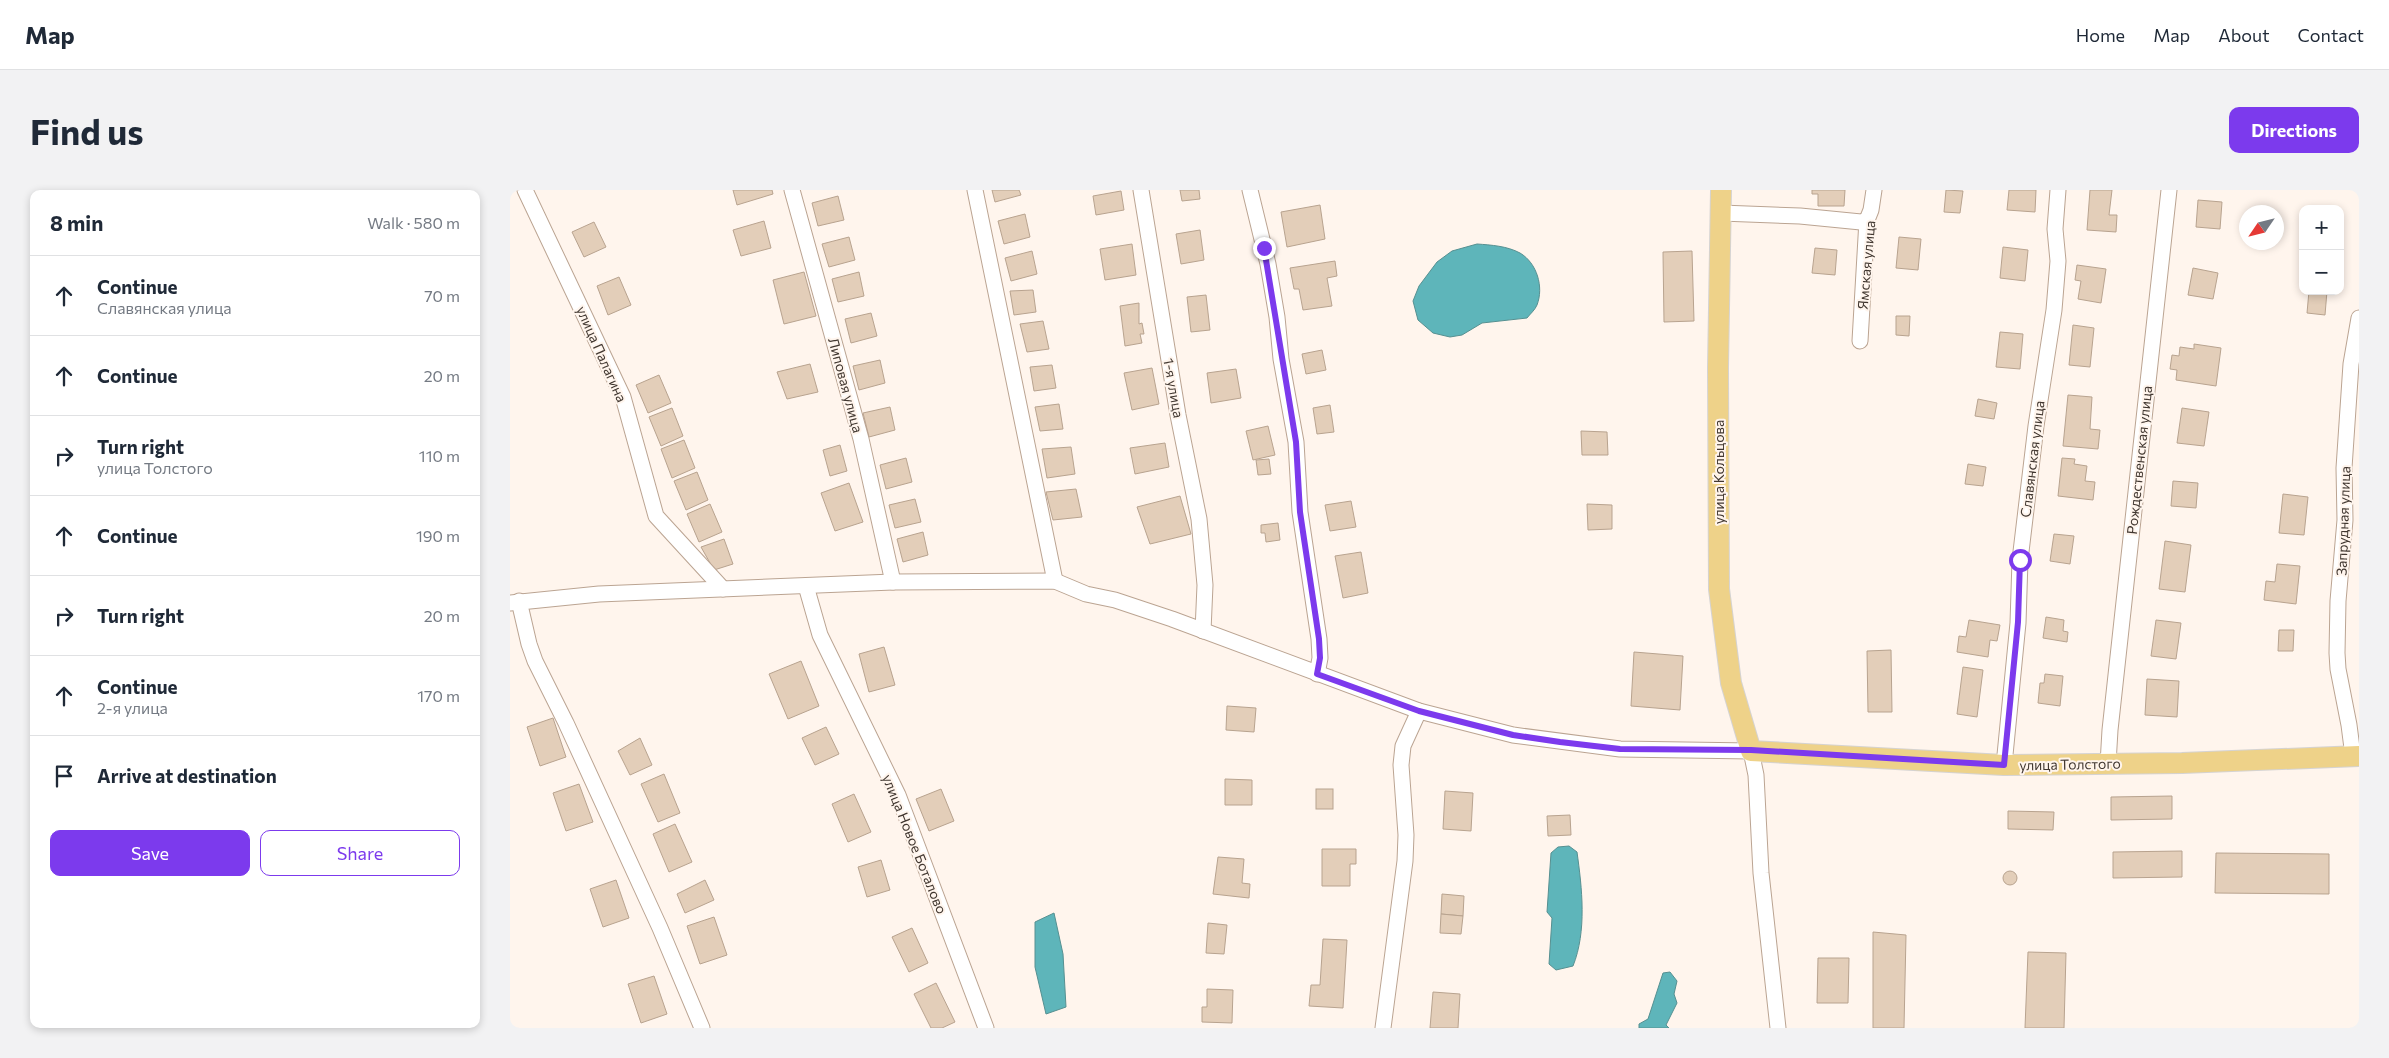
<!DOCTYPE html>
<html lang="en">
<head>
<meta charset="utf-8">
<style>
  :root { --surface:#fff; --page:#f2f2f3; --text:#1f2937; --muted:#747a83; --line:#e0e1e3; --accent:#7c3aed }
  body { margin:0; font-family:Commissioner,sans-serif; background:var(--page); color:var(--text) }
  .controls { position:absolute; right:15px; top:15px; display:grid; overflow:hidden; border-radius:10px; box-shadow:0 2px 8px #0003 }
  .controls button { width:45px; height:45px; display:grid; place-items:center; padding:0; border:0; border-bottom:1px solid var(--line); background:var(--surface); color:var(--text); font:25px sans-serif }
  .compass { position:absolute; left:1729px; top:15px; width:45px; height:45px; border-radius:50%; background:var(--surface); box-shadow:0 2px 8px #0003; rotate:235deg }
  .stop { position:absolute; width:15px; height:15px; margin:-11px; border:4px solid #7c3aed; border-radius:50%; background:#fff }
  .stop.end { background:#7c3aed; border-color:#fff; box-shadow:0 1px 5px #0008 }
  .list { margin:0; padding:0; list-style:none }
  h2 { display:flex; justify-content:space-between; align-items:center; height:65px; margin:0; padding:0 20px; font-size:21px }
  h2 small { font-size:16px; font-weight:400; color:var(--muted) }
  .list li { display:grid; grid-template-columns:32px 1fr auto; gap:15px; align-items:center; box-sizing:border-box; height:80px; padding:0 20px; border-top:1px solid var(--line) }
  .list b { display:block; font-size:19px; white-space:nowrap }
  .list p { margin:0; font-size:16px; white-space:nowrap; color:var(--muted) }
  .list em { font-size:16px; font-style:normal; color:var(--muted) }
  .actions { display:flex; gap:10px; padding:15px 20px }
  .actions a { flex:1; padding:11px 0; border:1px solid var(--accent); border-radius:10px; text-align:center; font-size:18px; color:var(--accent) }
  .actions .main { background:var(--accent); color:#fff }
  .icon { flex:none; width:28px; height:28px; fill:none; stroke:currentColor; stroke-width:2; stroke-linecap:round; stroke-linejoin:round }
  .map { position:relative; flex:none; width:1849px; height:838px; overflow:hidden; border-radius:10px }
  header { display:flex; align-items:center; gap:30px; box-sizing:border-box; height:70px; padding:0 25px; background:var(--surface); border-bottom:1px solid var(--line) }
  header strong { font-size:24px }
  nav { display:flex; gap:28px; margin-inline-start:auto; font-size:18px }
  .intro { display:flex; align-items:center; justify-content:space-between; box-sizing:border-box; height:120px; padding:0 30px }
  h1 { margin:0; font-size:35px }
  .button { padding:12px 22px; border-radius:10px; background:var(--accent); color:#fff; font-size:18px; font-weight:700 }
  main { display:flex; gap:30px; padding:0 30px }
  aside { flex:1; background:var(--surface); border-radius:10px; box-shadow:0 2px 8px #0003 }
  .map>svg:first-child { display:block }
</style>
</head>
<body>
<header>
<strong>Map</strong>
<nav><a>Home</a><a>Map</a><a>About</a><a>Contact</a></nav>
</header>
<div class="intro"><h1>Find us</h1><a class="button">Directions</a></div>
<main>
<aside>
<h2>8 min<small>Walk · 580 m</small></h2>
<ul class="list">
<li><svg class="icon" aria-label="ahead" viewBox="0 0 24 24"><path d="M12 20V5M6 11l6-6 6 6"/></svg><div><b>Continue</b><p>Славянская улица</p></div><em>70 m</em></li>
<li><svg class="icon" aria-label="ahead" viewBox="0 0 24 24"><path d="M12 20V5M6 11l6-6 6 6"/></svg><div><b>Continue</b></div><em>20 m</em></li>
<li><svg class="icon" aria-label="right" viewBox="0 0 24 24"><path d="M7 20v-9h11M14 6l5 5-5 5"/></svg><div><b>Turn right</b><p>улица Толстого</p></div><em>110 m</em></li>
<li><svg class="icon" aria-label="ahead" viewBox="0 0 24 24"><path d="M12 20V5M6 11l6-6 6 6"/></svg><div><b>Continue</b></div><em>190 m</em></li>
<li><svg class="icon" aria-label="right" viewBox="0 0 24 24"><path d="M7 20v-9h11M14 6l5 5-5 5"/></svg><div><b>Turn right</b></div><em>20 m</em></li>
<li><svg class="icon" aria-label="ahead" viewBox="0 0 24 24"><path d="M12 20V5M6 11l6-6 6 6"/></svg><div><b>Continue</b><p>2-я улица</p></div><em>170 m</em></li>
<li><svg class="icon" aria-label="arrive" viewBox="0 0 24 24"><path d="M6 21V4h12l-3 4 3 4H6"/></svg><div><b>Arrive at destination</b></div></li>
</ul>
<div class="actions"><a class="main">Save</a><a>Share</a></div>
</aside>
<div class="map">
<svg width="1849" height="838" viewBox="0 0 1849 838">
  <rect width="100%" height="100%" fill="#fff5ed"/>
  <g fill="#5eb5ba" stroke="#569091">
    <path d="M967,54C981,55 997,56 1010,63C1027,73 1034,97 1027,115C1025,120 1020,124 1017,128L972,133L952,145L940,147L923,143L908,130L903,111L909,96L927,72L942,61Z"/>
    <path d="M1059,656L1067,662C1072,698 1077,741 1063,776L1046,780L1039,774L1042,728L1037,722L1041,663L1048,657Z"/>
    <path d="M544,723L553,764L556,817L536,824L525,777V732Z"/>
    <path d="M1160,782L1167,791L1164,804L1167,813L1156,835L1159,838H1129V834L1138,829L1153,783Z"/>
  </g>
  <g fill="#e3ceb9" stroke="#b8a38f">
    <path d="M223,0H262L263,4L227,15Z"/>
    <path d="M482,0H509L511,5L485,12Z"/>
    <path d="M670,0H689L690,9L672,11Z"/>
    <path d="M1302,0H1335L1334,16H1308V4H1302Z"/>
    <path d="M1436,0L1453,1L1450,23L1434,22Z"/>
    <path d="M1499,0H1526L1525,22L1497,20Z"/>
    <path d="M1580,0H1602L1599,25H1607L1606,42L1577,40Z"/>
    <path d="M611,1L614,20L586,25L583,6Z"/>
    <path d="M328,6L334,30L308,36L302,13Z"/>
    <path d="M1688,10L1712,12L1710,39L1686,37Z"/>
    <path d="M810,15L815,49L777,57L771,22Z"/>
    <path d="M515,24L520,47L494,54L488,31Z"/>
    <path d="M254,31L261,58L231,66L223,40Z"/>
    <path d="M84,32L96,57L74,67L62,42Z"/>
    <path d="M690,40L694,70L671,74L666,44Z"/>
    <path d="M1793,42V66H1792L1791,43Z"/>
    <path d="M339,47L345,70L319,77L312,54Z"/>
    <path d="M1389,47L1411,49L1408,80L1386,78Z"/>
    <path d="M622,54L626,85L595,90L590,59Z"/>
    <path d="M1493,57L1518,60L1515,91L1490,88Z"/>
    <path d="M1305,58L1327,60L1325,85L1302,83Z"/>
    <path d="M522,61L527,84L501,91L495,68Z"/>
    <path d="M1182,61L1184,131L1154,132L1153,62Z"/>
    <path d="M825,71L827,86L817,88L822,116L793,120L789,99H784L780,78Z"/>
    <path d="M1567,75L1596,79L1591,113L1568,109L1571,91L1565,90Z"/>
    <path d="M1683,78L1708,83L1703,109L1678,105Z"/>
    <path d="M294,82L306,126L274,134L263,90Z"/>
    <path d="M349,82L354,106L328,112L322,89Z"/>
    <path d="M109,87L121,115L98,125L87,96Z"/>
    <path d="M523,100L526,122L504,125L500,101Z"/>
    <path d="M1799,101H1817L1815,125L1797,123Z"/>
    <path d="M696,105L700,140L681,142L677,107Z"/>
    <path d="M629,113V134L632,133L634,144H630L632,153L615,156L610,116Z"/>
    <path d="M361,123L367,146L341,153L335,129Z"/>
    <path d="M1386,126H1400L1399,146L1386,145Z"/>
    <path d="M533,131L539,159L517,162L510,134Z"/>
    <path d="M1563,135L1584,138L1580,177L1559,175Z"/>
    <path d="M1490,142L1513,144L1510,179L1486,177Z"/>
    <path d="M1684,154L1711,158L1706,196L1666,190L1667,180L1660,179L1662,165L1669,166L1670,157L1684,159Z"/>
    <path d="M812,160L816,180L796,184L792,164Z"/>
    <path d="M370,170L375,193L349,200L343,176Z"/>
    <path d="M300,174L308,202L277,209L267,182Z"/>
    <path d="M542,175L546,198L524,201L520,177Z"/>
    <path d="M642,178L649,214L622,220L614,183Z"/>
    <path d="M726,179L731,208L701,213L697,183Z"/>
    <path d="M149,185L161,213L138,223L126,195Z"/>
    <path d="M1558,205L1582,207L1580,239L1590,240L1588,259L1553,256Z"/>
    <path d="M1468,209L1487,213L1484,229L1465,226Z"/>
    <path d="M549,214L553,239L530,241L525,217Z"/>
    <path d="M820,215L824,242L807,244L803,218Z"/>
    <path d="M380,217L385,240L359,247L353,223Z"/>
    <path d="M162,218L173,246L151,256L139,227Z"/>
    <path d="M1672,218L1699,222L1694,256L1667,253Z"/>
    <path d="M758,236L765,265L743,270L736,241Z"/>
    <path d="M1071,241L1097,242L1098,265H1072Z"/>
    <path d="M174,250L185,278L162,288L151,259Z"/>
    <path d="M655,253L659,277L625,284L620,258Z"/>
    <path d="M330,255L337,281L320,286L313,260Z"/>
    <path d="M561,257L565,284L537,288L532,259Z"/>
    <path d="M396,268L402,292L376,299L370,275Z"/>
    <path d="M1552,268L1565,269L1564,274L1577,276L1575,291L1585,292L1583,310L1548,306Z"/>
    <path d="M759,269L761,284L748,285L746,270Z"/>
    <path d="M1458,274L1476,277L1473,296L1455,294Z"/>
    <path d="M187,282L198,310L176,320L164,291Z"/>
    <path d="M1663,291L1688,293L1686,318L1661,316Z"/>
    <path d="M339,293L353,332L325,341L311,303Z"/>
    <path d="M566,299L572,327L543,330L536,302Z"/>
    <path d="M1773,304L1798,307L1794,345L1769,343Z"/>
    <path d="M670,306L681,344L640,354L627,317Z"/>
    <path d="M405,309L411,332L385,338L379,315Z"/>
    <path d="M841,311L846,337L820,341L815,315Z"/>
    <path d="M200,314L212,342L189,352L177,324Z"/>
    <path d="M1077,314L1102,315V339L1078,340Z"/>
    <path d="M768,333L770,350L756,352L755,343H751V335Z"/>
    <path d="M413,342L418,365L393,372L387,349Z"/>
    <path d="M1544,344L1564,346L1560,374L1540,371Z"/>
    <path d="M214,349L223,374L204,380L191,357Z"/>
    <path d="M1655,351L1681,355L1675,402L1649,399Z"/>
    <path d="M851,362L858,403L833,408L825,366Z"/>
    <path d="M1767,374L1790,376L1786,414L1754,410L1756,391L1765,392Z"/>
    <path d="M1536,427L1554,430L1553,441L1558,442L1557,452L1533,448Z"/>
    <path d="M1459,430L1490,435L1487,451L1480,450L1478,467L1447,462L1449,446L1456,447Z"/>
    <path d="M1646,430L1671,433L1666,469L1641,466Z"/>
    <path d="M1769,440H1784L1783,461H1768Z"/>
    <path d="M374,457L385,495L359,502L349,464Z"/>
    <path d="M1381,460L1382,522H1358L1357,461Z"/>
    <path d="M1124,462L1173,466L1170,520L1121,516Z"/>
    <path d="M291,471L309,516L278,529L259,484Z"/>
    <path d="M1453,477L1473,480L1467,527L1447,524Z"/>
    <path d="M1535,484L1553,486L1550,516L1528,513L1530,493H1534Z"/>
    <path d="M1637,489L1669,491L1667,527L1635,525Z"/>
    <path d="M717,516L746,518L744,542L716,540Z"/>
    <path d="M43,528L56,567L30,576L17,537Z"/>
    <path d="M316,537L329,564L305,575L292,548Z"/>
    <path d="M130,548L142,575L120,585L108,561Z"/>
    <path d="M154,584L170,623L148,632L131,594Z"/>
    <path d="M715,589L742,590V615H715Z"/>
    <path d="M69,594L83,632L56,641L43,603Z"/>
    <path d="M431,599L444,631L419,641L406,609Z"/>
    <rect x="806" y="599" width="17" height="20"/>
    <path d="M935,601L963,603L961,641L933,639Z"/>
    <path d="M344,604L361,642L338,652L322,614Z"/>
    <path d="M1662,606V629L1601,630V607Z"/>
    <path d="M1498,621L1544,622L1543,640L1498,639Z"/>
    <path d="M1060,625L1061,645L1038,646L1037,626Z"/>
    <path d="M165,634L182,672L159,682L143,644Z"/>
    <path d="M812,659H846V674H840V696H812Z"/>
    <path d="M1672,661V687L1603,688V662Z"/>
    <path d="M1706,663L1819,664V704L1705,703Z"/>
    <path d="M708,667L734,669L732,693L740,694L739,708L703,704Z"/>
    <path d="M371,670L380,700L357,707L348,677Z"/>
    <circle cx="1500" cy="688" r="7"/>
    <path d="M106,690L119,728L93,737L80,699Z"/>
    <path d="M195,690L204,710L175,723L167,704Z"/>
    <path d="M932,704L954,706L953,726L931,724Z"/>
    <path d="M931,724L953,726L951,744L930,743Z"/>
    <path d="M204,727L217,765L190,774L177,736Z"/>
    <path d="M698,733L717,735L714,764L696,763Z"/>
    <path d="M402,738L418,773L399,782L382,747Z"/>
    <path d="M1363,742L1396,745L1394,838H1363Z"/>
    <path d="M813,749L837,750L833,818L799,816L801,795H810Z"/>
    <path d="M1518,762L1556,763L1554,838H1515Z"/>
    <path d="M1308,768H1339L1338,813H1307Z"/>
    <path d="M144,786L157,824L131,833L118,794Z"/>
    <path d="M426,793L445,832L432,838H421L404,804Z"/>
    <path d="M697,799L723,800L722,833L692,832V817H697Z"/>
    <path d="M923,802L950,804L948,838H920Z"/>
  </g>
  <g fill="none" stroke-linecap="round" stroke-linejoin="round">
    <g stroke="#bba492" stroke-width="17">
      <g id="minor">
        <path d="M15,0L113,207L146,326L213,399"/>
        <path d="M282,0L351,249L383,392"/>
        <path d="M465,0L545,391"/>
        <path d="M631,0L668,225L689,329L695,395L693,441"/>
        <path d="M740,0L758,74L767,127L771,169L786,252L790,322L809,449L810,468L807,484"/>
        <path d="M1211,23L1290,26L1351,32L1357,30"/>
        <path d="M1350,151L1357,30L1361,20L1364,0"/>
        <path d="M296,396L310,445L388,605L476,838"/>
        <path d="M9,411L19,454L25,471L56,533L150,738L192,838"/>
        <path d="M0,413L89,404L383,392L545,391L576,404L605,410L662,429L909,521L1003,545L1110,559L1241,561L1246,585L1251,683L1268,838"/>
        <path d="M1843,566L1839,535L1828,479L1827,463L1828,411L1835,330L1834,278L1841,174L1849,128"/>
        <path d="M1598,574L1600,540L1659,0"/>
        <path d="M1494,575L1508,433L1510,370L1526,236L1544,120L1548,71L1545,39L1548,0"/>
        <path d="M873,838L895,671L896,645L891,575L893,556L909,521"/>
      </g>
    </g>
    <g stroke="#d5d3d2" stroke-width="22">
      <path id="major" d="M1211,0L1208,178L1209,399L1221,493L1241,561L1494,575L1672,573L1849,566"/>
    </g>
    <use href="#minor" stroke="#fff" stroke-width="15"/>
    <use href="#major" stroke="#eed289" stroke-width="20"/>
  </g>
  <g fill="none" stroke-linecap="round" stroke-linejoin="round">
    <path stroke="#7c3aed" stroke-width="6" d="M754,58L786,252L790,322L809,449L810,468L807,484L909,521L1003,545L1050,552L1110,559L1241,560L1494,575L1508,432L1510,370"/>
  </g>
  <g text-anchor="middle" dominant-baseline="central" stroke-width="4" stroke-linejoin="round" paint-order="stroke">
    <g font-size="14" fill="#423831" stroke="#fff5ed">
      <text transform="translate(1356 75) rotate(-85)">Ямская улица</text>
      <text transform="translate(92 164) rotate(66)">улица Палагина</text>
      <text transform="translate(336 195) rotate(75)">Липовая улица</text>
      <text transform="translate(664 198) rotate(80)">1-я улица</text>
      <text transform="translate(1522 269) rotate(-83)">Славянская улица</text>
      <text transform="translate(1629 270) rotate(-84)">Рождественская улица</text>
      <text transform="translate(1208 282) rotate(-90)">улица Кольцова</text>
      <text transform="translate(1833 331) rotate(-88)">Запрудная улица</text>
      <text transform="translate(1560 574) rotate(-1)">улица Толстого</text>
      <text transform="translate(405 654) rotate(68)">улица Новое Боталово</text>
    </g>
  </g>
</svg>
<div class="controls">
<button>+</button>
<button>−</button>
</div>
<svg class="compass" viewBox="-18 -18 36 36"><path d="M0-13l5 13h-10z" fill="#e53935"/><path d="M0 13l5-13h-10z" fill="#747a83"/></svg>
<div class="stop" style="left:1510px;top:370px"></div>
<div class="stop end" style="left:754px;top:58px"></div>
</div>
</main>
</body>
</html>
